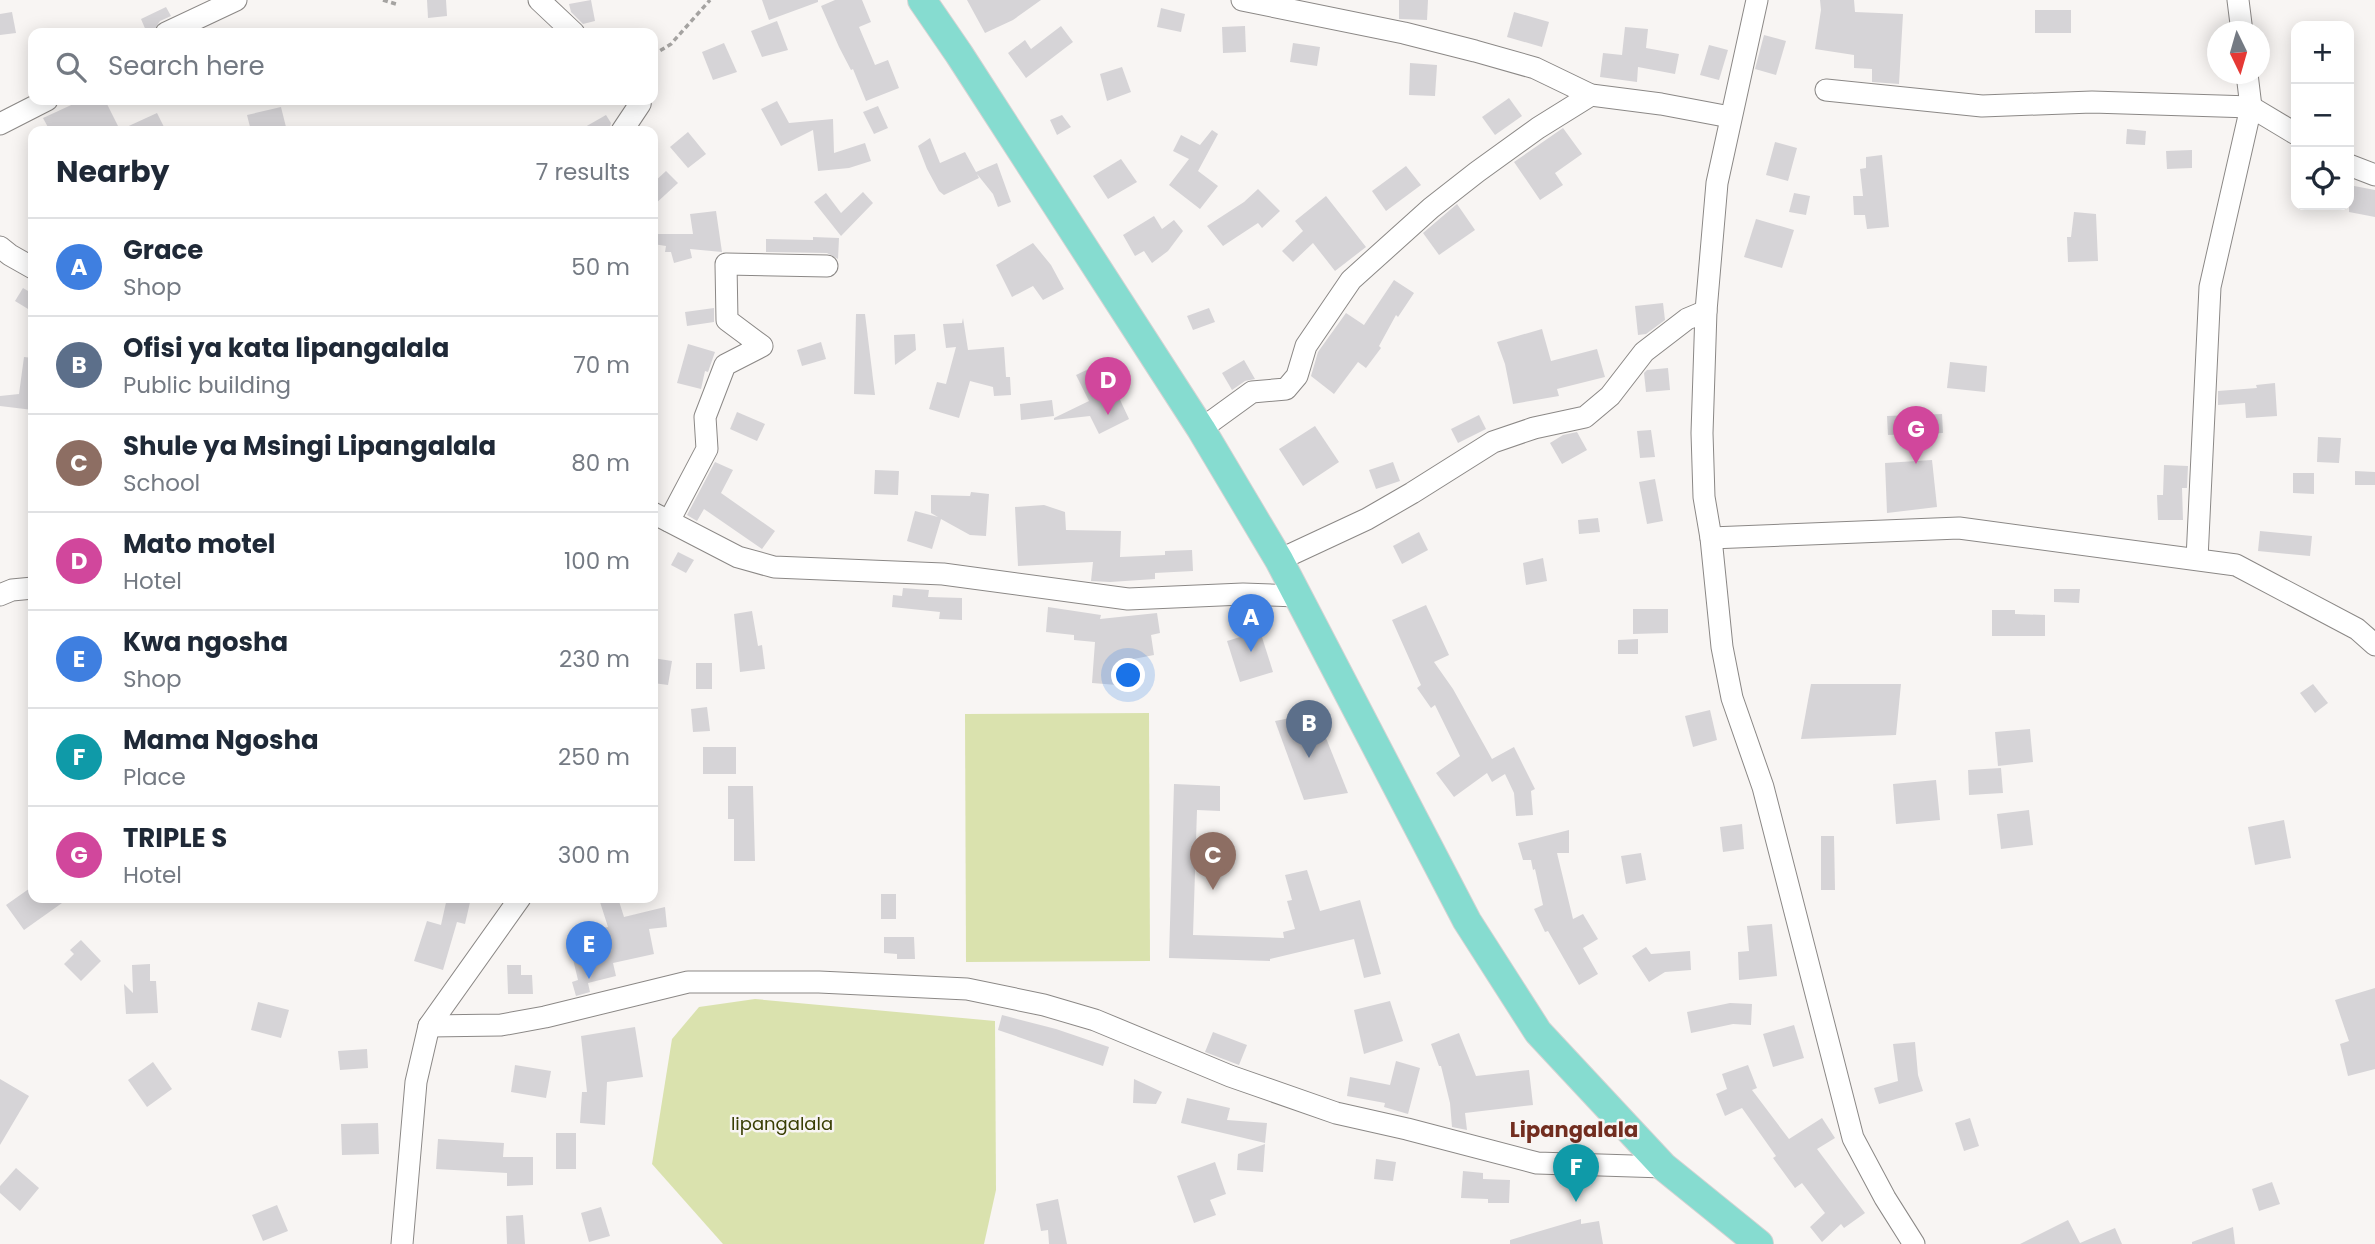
<!DOCTYPE html>
<html lang="en">
<head>
<meta charset="utf-8">
<style>
  :root { --surface:#fff; --page:#f2f2f3; --text:#1f2937; --muted:#747a83; --line:#e0e1e3; --accent:#982f1a }
  body { margin:0; font-family:Poppins,sans-serif; background:var(--page); color:var(--text) }
  .controls { position:absolute; right:21px; top:21px; display:grid; overflow:hidden; border-radius:14px; box-shadow:0 4px 18px #0003 }
  .controls button { width:63px; height:63px; display:grid; place-items:center; padding:0; border:0; border-bottom:2px solid var(--line); background:var(--surface); color:var(--text); font:35px sans-serif }
  .compass { position:absolute; left:2207px; top:21px; width:63px; height:63px; border-radius:50%; background:var(--surface); box-shadow:0 4px 18px #0003; rotate:175deg }
  .you { position:absolute; left:1129px; top:676px; width:24px; height:24px; margin:-18px; border:5px solid #fff; border-radius:50%; background:#1a73e8; box-shadow:0 0 0 10px #1a73e833 }
  .badge { display:grid; place-items:center; width:46px; height:46px; border-radius:50%; background:var(--accent); color:#fff; font-size:23px; font-weight:700 }
  .pin { position:absolute; translate:-50% -58px; filter:drop-shadow(0 2px 4px #0008) }
  .pin::after { content:''; position:absolute; top:37px; width:24px; height:21px; background:inherit; clip-path:polygon(0 0,100% 0,50% 100%) }
  .list { margin:0; padding:0; list-style:none }
  h2 { display:flex; justify-content:space-between; align-items:center; height:91px; margin:0; padding:0 28px; font-size:30px }
  h2 small { font-size:23px; font-weight:400; color:var(--muted) }
  .list li { display:grid; grid-template-columns:46px 1fr auto; gap:21px; align-items:center; box-sizing:border-box; height:98px; padding:0 28px; border-top:2px solid var(--line) }
  .list b { display:block; font-size:26px; white-space:nowrap }
  .list p { margin:0; font-size:23px; white-space:nowrap; color:var(--muted) }
  .list em { font-size:23px; font-style:normal; color:var(--muted) }
  .icon { flex:none; width:38px; height:38px; fill:none; stroke:currentColor; stroke-width:2; stroke-linecap:round; stroke-linejoin:round }
  .map { position:relative; flex:none; width:2375px; height:1244px; overflow:hidden }
  .search { position:absolute; background:var(--surface); box-shadow:0 4px 18px #0003; left:28px; top:28px; width:630px; height:77px; display:flex; align-items:center; gap:18px; box-sizing:border-box; padding:0 24px; border-radius:14px; color:var(--muted); font-size:26px }
  .panel { position:absolute; background:var(--surface); box-shadow:0 4px 18px #0003; left:28px; top:126px; width:630px; height:777px; border-radius:14px }
  .map>svg:first-child { display:block }
</style>
</head>
<body>
<div class="map">
<svg width="2375" height="1244" viewBox="0 0 2375 1244">
  <rect width="100%" height="100%" fill="#f8f5f3"/>
  <g fill="#dae2ae">
    <path d="M1149,713L1150,961L966,962L965,714Z"/>
    <path d="M755,999L995,1021L996,1190L984,1244H723L652,1164L672,1039L699,1007Z"/>
  </g>
  <g fill="#d6d4d7">
    <path d="M427,0H446L447,16L428,18Z"/>
    <path d="M591,0L595,21L583,24L571,12L569,4Z"/>
    <path d="M762,0H818V2L769,20Z"/>
    <path d="M835,0H862L871,22L859,27L875,65L888,60L899,88L866,101L853,69L851,70L839,47L821,6Z"/>
    <path d="M967,0H1041L1013,20L985,33Z"/>
    <path d="M1399,0H1428L1427,20L1399,19Z"/>
    <path d="M1820,0H1854L1855,12L1903,14L1899,84L1872,82V69L1854,68V55L1815,49L1821,10Z"/>
    <path d="M166,7L171,16L160,21L154,30L147,33L141,19Z"/>
    <path d="M1161,8L1185,14L1181,32L1157,27Z"/>
    <rect x="2035" y="10" width="36" height="23"/>
    <path d="M12,12L16,33L0,35V14Z"/>
    <path d="M1514,12L1549,22L1542,47L1507,37Z"/>
    <path d="M777,21L788,50L762,57L751,31Z"/>
    <path d="M1061,26L1073,42L1026,78L1008,53L1025,40L1031,49Z"/>
    <path d="M1245,26L1246,52L1223,53L1222,27Z"/>
    <path d="M1625,27L1648,29L1646,48L1679,54L1675,74L1638,67L1637,82L1600,77L1603,53L1622,55Z"/>
    <path d="M1764,35L1786,41L1776,75L1755,69Z"/>
    <path d="M724,43L737,72L713,80L702,52Z"/>
    <path d="M1293,43L1320,47L1317,66L1290,62Z"/>
    <path d="M1709,45L1728,50L1719,80L1700,75Z"/>
    <path d="M1410,63L1437,65L1435,96L1409,95Z"/>
    <path d="M1122,67L1131,92L1107,101L1100,74Z"/>
    <path d="M1509,98L1522,116L1495,135L1482,117Z"/>
    <path d="M82,100H105L120,130L157,113L166,131H50L43,118Z"/>
    <path d="M777,101L789,123L833,119L834,153L865,143L871,161L849,168L818,171L813,130L781,146L761,109Z"/>
    <path d="M878,106L888,128L874,134L863,112Z"/>
    <path d="M281,107L287,131H251L247,115Z"/>
    <path d="M606,115L611,123L609,131H578Z"/>
    <path d="M1062,115L1071,127L1057,135L1050,120Z"/>
    <path d="M1563,128L1582,154L1555,173L1563,185L1540,200L1514,162Z"/>
    <path d="M2127,129L2146,131L2145,145L2126,144Z"/>
    <path d="M1212,130L1218,134L1198,171L1218,186L1200,209L1169,185L1189,159L1173,151L1181,135L1200,145Z"/>
    <path d="M688,132L706,154L688,168L670,147Z"/>
    <path d="M930,138L940,163L965,152L976,172L997,163L1011,202L998,207L993,194L977,174L979,178L944,195L939,191L927,169L918,146Z"/>
    <path d="M1775,142L1797,148L1788,181L1766,175Z"/>
    <path d="M2192,150V168L2167,169L2166,151Z"/>
    <path d="M1882,155L1889,227L1867,229L1865,215H1854L1853,196H1863L1860,169L1866,168V157Z"/>
    <path d="M1121,159L1137,182L1108,199L1093,176Z"/>
    <path d="M1406,166L1421,185L1386,211L1372,191Z"/>
    <path d="M666,171L678,183L653,206V183Z"/>
    <path d="M2349,185L2375,190V217L2349,212Z"/>
    <path d="M1258,189L1280,211L1262,228L1258,223L1223,246L1207,226L1244,202Z"/>
    <path d="M863,192L873,203L841,236L814,202L826,193L841,213Z"/>
    <path d="M1794,193L1810,196L1806,215L1789,212Z"/>
    <path d="M1326,196L1366,247L1335,271L1313,243L1293,262L1282,251L1303,231L1295,221Z"/>
    <path d="M1457,204L1475,230L1439,255L1423,233Z"/>
    <path d="M716,211L722,252L690,249L692,258L674,263L671,252H665L666,246L653,244V234H693L690,214Z"/>
    <path d="M2074,212L2096,214L2098,261L2068,262L2067,237H2071Z"/>
    <path d="M1154,216L1162,229L1174,220L1183,231L1168,251L1152,263L1144,251L1135,256L1123,235Z"/>
    <path d="M1756,219L1794,230L1782,268L1744,257Z"/>
    <path d="M813,237L839,238L838,259L827,253L766,252V239L813,240Z"/>
    <path d="M1033,243L1051,265L1064,289L1043,300L1033,286L1012,297L996,265Z"/>
    <path d="M1394,280L1414,293L1398,317L1396,315L1379,346L1381,348L1366,368L1358,362L1334,394L1311,376L1318,352L1346,313L1364,325Z"/>
    <path d="M23,288L33,294V312L15,301Z"/>
    <path d="M1663,303L1665,320L1646,334L1638,335L1635,306Z"/>
    <path d="M714,308V322L687,326L685,312Z"/>
    <path d="M1209,308L1215,322L1193,330L1187,316Z"/>
    <path d="M856,314H865L875,395L854,394Z"/>
    <path d="M963,318L968,350L1004,347L1006,377H1010L1011,395L994,396L993,387L970,381L959,418L929,409L937,382L946,384L956,347L946,348L943,324L962,323Z"/>
    <path d="M1542,329L1551,361L1597,349L1605,377L1557,389L1559,396L1513,404L1505,364L1497,342Z"/>
    <path d="M915,334L916,350L895,365L894,335Z"/>
    <path d="M821,342L826,359L802,366L797,350Z"/>
    <path d="M688,344L715,352L708,372L705,371L701,389L677,383Z"/>
    <path d="M24,357L33,358V410L0,406V396L19,394Z"/>
    <path d="M1244,360L1255,379L1245,381L1232,390L1222,373Z"/>
    <path d="M1950,362L1987,366L1985,392L1947,388Z"/>
    <path d="M1099,364L1112,390L1115,389L1129,419L1099,434L1090,416L1054,420V418L1089,401L1076,375Z"/>
    <path d="M1668,368L1670,390L1646,392L1644,373L1647,370Z"/>
    <path d="M2275,383L2277,416L2246,418L2245,403L2218,405V391L2257,388L2256,385Z"/>
    <path d="M1052,400L1054,416L1021,420L1020,404Z"/>
    <path d="M737,412L765,424L757,441L730,429Z"/>
    <path d="M1942,414L1943,433L1888,435L1887,416Z"/>
    <path d="M1479,415L1486,429L1458,443L1451,429Z"/>
    <path d="M1315,426L1339,462L1303,486L1279,449Z"/>
    <path d="M1651,430L1655,457L1640,458L1637,431Z"/>
    <path d="M1577,432L1587,450L1562,464L1550,443L1563,435Z"/>
    <path d="M2318,437L2341,438L2339,463L2317,462Z"/>
    <path d="M1932,460L1937,507L1887,513L1885,463Z"/>
    <path d="M715,462L733,470L721,493L775,531L762,549L704,509L697,521L687,515Z"/>
    <path d="M1393,462L1400,481L1376,489L1369,470Z"/>
    <path d="M2164,465L2188,466L2187,488H2182L2183,520H2158L2157,495H2163Z"/>
    <path d="M875,470L899,471L898,495L874,494Z"/>
    <path d="M2355,471L2375,472V485H2355Z"/>
    <path d="M2293,473H2314V494L2293,493Z"/>
    <path d="M1655,479L1663,521L1647,524L1639,482Z"/>
    <path d="M971,492L989,494L986,536L970,535L941,519L932,549L907,541L915,511L938,517L931,513V495L970,496Z"/>
    <path d="M1044,505L1065,512L1066,530L1121,531L1120,557L1165,555V551L1192,550L1193,571L1155,573V579L1110,582L1091,581L1093,562L1018,566L1015,507Z"/>
    <path d="M1598,518L1600,532L1579,534L1578,520Z"/>
    <path d="M2260,531L2312,536L2310,556L2258,551Z"/>
    <path d="M1419,532L1428,550L1402,564L1393,546Z"/>
    <path d="M678,552L694,560L686,573L671,565Z"/>
    <path d="M1543,558L1547,581L1526,585L1523,563Z"/>
    <path d="M903,588L929,590L928,597L962,598V620L939,619L940,612L892,607L893,595L902,596Z"/>
    <path d="M2054,589H2080L2079,603L2054,602Z"/>
    <path d="M1426,605L1449,655L1434,662L1453,689L1492,759L1514,747L1535,789L1531,791L1533,815L1516,816L1514,793L1505,774L1492,782L1487,773L1454,797L1436,773L1460,756L1435,705L1431,708L1417,688L1421,685L1392,620Z"/>
    <path d="M1048,607L1101,615L1100,619L1157,613L1160,633L1151,635L1154,655L1118,662L1117,685L1092,683L1095,642L1074,640V635L1046,632Z"/>
    <path d="M1633,609H1668V633L1633,634Z"/>
    <path d="M1992,610H2015V614L2045,615V636H1992Z"/>
    <path d="M752,611L758,646L762,645L765,669L740,672L734,614Z"/>
    <path d="M1260,631L1273,672L1240,682L1227,641Z"/>
    <path d="M1638,639V654H1618V640Z"/>
    <path d="M653,658L672,661L668,685L653,683Z"/>
    <rect x="696" y="663" width="16" height="26"/>
    <path d="M1811,684H1901L1896,735L1801,739Z"/>
    <path d="M2313,684L2328,703L2315,713L2300,693Z"/>
    <path d="M707,707L710,731L693,732L691,709Z"/>
    <path d="M1710,710L1717,740L1693,747L1685,716Z"/>
    <path d="M1316,713L1348,793L1304,800L1275,721Z"/>
    <path d="M2030,729L2033,762L1998,766L1995,732Z"/>
    <rect x="703" y="747" width="33" height="27"/>
    <path d="M2001,768L2003,793L1969,795L1968,770Z"/>
    <path d="M1936,780L1940,820L1896,824L1893,784Z"/>
    <path d="M1174,784L1220,786V811L1197,810L1193,935L1284,938L1283,932L1295,929L1287,901L1292,900L1285,875L1307,870L1320,911L1360,900L1381,974L1364,978L1354,939L1270,959V961L1169,958Z"/>
    <path d="M728,786H753L755,861H734V819H728Z"/>
    <path d="M2029,810L2033,845L2001,849L1997,814Z"/>
    <path d="M2284,820L2291,858L2255,865L2248,827Z"/>
    <path d="M1742,824L1744,849L1723,852L1720,827Z"/>
    <path d="M1569,830V853H1557L1573,919L1583,914L1598,939L1583,948L1598,974L1579,985L1548,931L1545,932L1534,909L1543,905L1535,869L1533,870L1531,860H1523L1518,843Z"/>
    <path d="M1821,836H1834L1835,890H1821Z"/>
    <path d="M1641,853L1646,880L1626,884L1621,856Z"/>
    <path d="M33,886V898H69L24,930L6,905Z"/>
    <rect x="881" y="894" width="15" height="25"/>
    <path d="M447,898H471L465,924L457,922L443,970L414,961L427,921L441,925Z"/>
    <path d="M614,898H618L624,917L665,907L667,927L649,929L654,954L613,963L616,976L588,983L590,992L576,996L572,982L578,980L572,955L599,949L594,930L608,927L600,902Z"/>
    <path d="M1772,924L1777,976L1739,980L1738,952L1749,951L1747,926Z"/>
    <path d="M884,937H914L915,959H897V954L884,953Z"/>
    <path d="M81,940L101,961L81,981L64,964L74,954L70,950Z"/>
    <path d="M1646,947L1651,954L1690,951L1691,970L1665,972L1649,982L1632,956Z"/>
    <path d="M150,964V981H156L158,1013L126,1014L124,984L133,993L132,965Z"/>
    <path d="M507,965H521V975H532L533,994H508Z"/>
    <path d="M2375,988V1069L2348,1076L2340,1044L2349,1041L2335,1000Z"/>
    <path d="M1390,1001L1403,1041L1364,1054L1354,1010Z"/>
    <path d="M258,1002L289,1010L281,1038L251,1030Z"/>
    <path d="M1730,1003L1752,1004L1751,1025L1733,1024L1691,1033L1687,1012Z"/>
    <path d="M1002,1015L1056,1029L1109,1047L1103,1066L998,1030Z"/>
    <path d="M1794,1025L1804,1058L1773,1067L1763,1034Z"/>
    <path d="M635,1027L643,1077L607,1082L605,1125L580,1123L582,1092H587L581,1036Z"/>
    <path d="M1213,1032L1247,1045L1239,1065L1205,1052Z"/>
    <path d="M1459,1033L1476,1076L1529,1070L1533,1105L1465,1113L1467,1130L1452,1127L1450,1103L1441,1066H1439L1431,1044Z"/>
    <path d="M1915,1042L1918,1075L1923,1091L1879,1104L1874,1088L1898,1081L1893,1044Z"/>
    <path d="M367,1049L368,1068L340,1070L338,1051Z"/>
    <path d="M1396,1061L1420,1068L1408,1114L1384,1107L1385,1103L1347,1096L1350,1077L1390,1085Z"/>
    <path d="M153,1062L172,1089L147,1107L128,1080Z"/>
    <path d="M515,1065L551,1071L546,1098L511,1092Z"/>
    <path d="M1748,1065L1757,1088L1752,1090L1789,1139L1822,1118L1835,1138L1817,1149L1865,1213L1844,1228L1841,1224L1822,1242L1810,1227L1825,1213L1802,1183L1795,1188L1773,1158L1776,1156L1742,1108L1725,1116L1716,1094L1727,1089L1722,1074Z"/>
    <path d="M0,1079L29,1096L0,1145Z"/>
    <path d="M1134,1079L1162,1092L1156,1104L1133,1103Z"/>
    <path d="M1187,1098L1230,1108L1227,1120L1267,1123L1265,1143L1181,1123Z"/>
    <path d="M1970,1118L1979,1146L1964,1151L1955,1123Z"/>
    <path d="M378,1123L379,1154L342,1155L341,1124Z"/>
    <rect x="556" y="1133" width="20" height="36"/>
    <path d="M438,1139L504,1143L503,1157H533V1185L507,1186V1173L436,1169Z"/>
    <path d="M1265,1144L1263,1172L1237,1170L1238,1154Z"/>
    <path d="M1376,1159L1396,1162L1393,1181L1374,1179Z"/>
    <path d="M1215,1162L1226,1194L1210,1200L1216,1215L1194,1223L1177,1176Z"/>
    <path d="M16,1168L39,1188L20,1211L0,1193V1186Z"/>
    <path d="M1463,1171L1483,1173V1179L1510,1180L1509,1203H1488V1199L1461,1198Z"/>
    <path d="M2272,1182L2280,1204L2259,1211L2252,1189Z"/>
    <path d="M1058,1199L1067,1244H1049L1048,1230L1041,1231L1036,1204Z"/>
    <path d="M277,1205L288,1231L263,1241L252,1215Z"/>
    <path d="M601,1207L610,1236L589,1242L581,1213Z"/>
    <path d="M523,1215L525,1244H507L506,1216Z"/>
    <path d="M1581,1219V1224L1599,1221L1603,1244H1510V1240Z"/>
    <path d="M2068,1220L2080,1243L2115,1228L2122,1244H2020Z"/>
    <path d="M2233,1227L2235,1244H2192V1242Z"/>
  </g>
  <g fill="none" stroke-linecap="round" stroke-linejoin="round">
    <g stroke="#8b8886" stroke-width="23">
      <g id="minor">
        <path d="M539,0L574,33"/>
        <path d="M1242,0L1404,33L1475,51L1535,68L1591,95L1661,104L1730,117"/>
        <path d="M1757,0L1717,183L1706,311L1702,433L1704,497L1711,538L1722,647L1732,698L1763,787L1853,1138L1885,1198L1914,1244"/>
        <path d="M2238,0L2242,32"/>
        <path d="M166,33L236,0"/>
        <path d="M1826,90L1982,106L2092,102L2251,107L2296,134"/>
        <path d="M0,124L47,100"/>
        <path d="M622,131L640,104L637,100"/>
        <path d="M2349,165L2375,175"/>
        <path d="M0,247L10,255L33,268"/>
        <path d="M1201,429L1252,392L1286,389L1297,376L1306,346L1351,280L1431,208L1477,172L1538,128L1591,95"/>
        <path d="M653,513L738,557L774,567L943,574L1128,599L1243,594L1297,596"/>
        <path d="M669,521L707,449L705,417L725,365L762,346L727,320L726,264L827,266"/>
        <path d="M1711,538L1959,528L2236,565L2357,629L2375,645"/>
        <path d="M2197,559L2210,287L2251,107L2247,74"/>
        <path d="M1279,560L1367,519L1412,493L1493,442L1534,428L1585,417L1610,396L1644,352L1687,319L1706,311"/>
        <path d="M0,595L12,590L33,588"/>
        <path d="M429,1026L501,1025L545,1017L688,982H819L967,989L1044,1005L1095,1020L1230,1076L1336,1113L1407,1129L1537,1163L1664,1167"/>
        <path d="M402,1244L416,1082L429,1026L520,898"/>
      </g>
    </g>
    <g stroke="#d4d3d3" stroke-width="30">
      <path id="major" d="M922,0L959,54L1201,429L1279,560L1467,921L1538,1032L1664,1167L1759,1244"/>
    </g>
    <g stroke="#a5a3a1" stroke-width="3.5" stroke-dasharray="5 3.5" stroke-linecap="butt">
      <path d="M383,0L396,4"/>
      <path d="M653,55L671,44L710,0"/>
    </g>
    <use href="#minor" stroke="#fff" stroke-width="21"/>
    <use href="#major" stroke="#86dcd0" stroke-width="28"/>
  </g>
  <g text-anchor="middle" dominant-baseline="central" stroke-width="5" stroke-linejoin="round" paint-order="stroke">
    <g font-size="18" fill="#393e04" stroke="#f8f5f3">
      <text x="782" y="1123">lipangalala</text>
    </g>
    <g font-size="21" font-weight="bold" fill="#722d1f" stroke="#f8f5f3">
      <text x="1574" y="1129">Lipangalala</text>
    </g>
  </g>
</svg>
<div class="controls">
<button>+</button>
<button>−</button>
<button><svg class="icon" aria-label="locate" viewBox="0 0 24 24"><circle cx="12" cy="12" r="6"/><path d="M12 2v4M12 18v4M2 12h4M18 12h4"/></svg></button>
</div>
<svg class="compass" viewBox="-18 -18 36 36"><path d="M0-13l5 13h-10z" fill="#e53935"/><path d="M0 13l5-13h-10z" fill="#747a83"/></svg>
<div class="you"></div>
<div class="pin badge" style="left:1251px;top:652px;background:#3f7fe0">A</div>
<div class="pin badge" style="left:1309px;top:758px;background:#5c6f8a">B</div>
<div class="pin badge" style="left:1213px;top:890px;background:#8d6e63">C</div>
<div class="pin badge" style="left:1108px;top:415px;background:#d1479c">D</div>
<div class="pin badge" style="left:589px;top:979px;background:#3f7fe0">E</div>
<div class="pin badge" style="left:1576px;top:1202px;background:#0f9aa8">F</div>
<div class="pin badge" style="left:1916px;top:464px;background:#d1479c">G</div>
<div class="search"><svg class="icon" aria-label="search" viewBox="0 0 24 24"><circle cx="10" cy="10" r="6"/><path d="M15 15l6 6"/></svg>Search here</div>
<section class="panel">
<h2>Nearby<small>7 results</small></h2>
<ul class="list">
<li><span class="badge" style="background:#3f7fe0">A</span><div><b>Grace</b><p>Shop</p></div><em>50 m</em></li>
<li><span class="badge" style="background:#5c6f8a">B</span><div><b>Ofisi ya kata lipangalala</b><p>Public building</p></div><em>70 m</em></li>
<li><span class="badge" style="background:#8d6e63">C</span><div><b>Shule ya Msingi Lipangalala</b><p>School</p></div><em>80 m</em></li>
<li><span class="badge" style="background:#d1479c">D</span><div><b>Mato motel</b><p>Hotel</p></div><em>100 m</em></li>
<li><span class="badge" style="background:#3f7fe0">E</span><div><b>Kwa ngosha</b><p>Shop</p></div><em>230 m</em></li>
<li><span class="badge" style="background:#0f9aa8">F</span><div><b>Mama Ngosha</b><p>Place</p></div><em>250 m</em></li>
<li><span class="badge" style="background:#d1479c">G</span><div><b>TRIPLE S</b><p>Hotel</p></div><em>300 m</em></li>
</ul>
</section>
</div>
</body>
</html>
